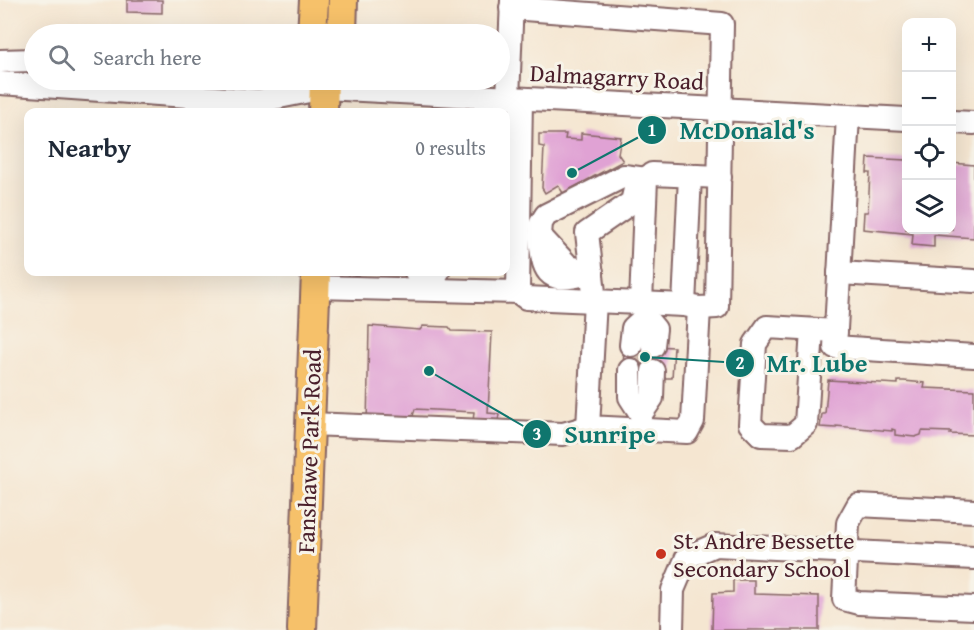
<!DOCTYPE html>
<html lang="en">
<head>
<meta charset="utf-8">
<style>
  :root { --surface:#fff; --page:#f6f6f7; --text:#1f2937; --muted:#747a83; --line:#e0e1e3 }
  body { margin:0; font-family:"Gentium Book Plus",serif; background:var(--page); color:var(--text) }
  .controls { position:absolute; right:18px; top:18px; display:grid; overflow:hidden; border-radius:12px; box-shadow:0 6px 24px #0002 }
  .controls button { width:54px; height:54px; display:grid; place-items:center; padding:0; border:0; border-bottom:2px solid var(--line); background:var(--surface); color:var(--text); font:30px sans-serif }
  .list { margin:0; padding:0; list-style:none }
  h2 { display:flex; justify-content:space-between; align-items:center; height:78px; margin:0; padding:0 24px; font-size:26px }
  h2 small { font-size:20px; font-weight:400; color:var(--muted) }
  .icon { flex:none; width:33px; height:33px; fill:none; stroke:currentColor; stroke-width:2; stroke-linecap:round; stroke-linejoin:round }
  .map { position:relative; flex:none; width:974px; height:630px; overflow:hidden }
  .search { position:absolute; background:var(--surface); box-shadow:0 6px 24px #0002; left:24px; top:24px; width:486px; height:66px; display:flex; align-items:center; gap:15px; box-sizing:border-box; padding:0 21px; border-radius:33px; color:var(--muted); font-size:22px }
  .panel { position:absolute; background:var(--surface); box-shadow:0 6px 24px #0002; left:24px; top:108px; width:486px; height:168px; border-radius:12px }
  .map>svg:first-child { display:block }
</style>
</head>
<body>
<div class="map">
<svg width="974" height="630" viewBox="0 0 974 630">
  <rect width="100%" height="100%" fill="#f7f3e8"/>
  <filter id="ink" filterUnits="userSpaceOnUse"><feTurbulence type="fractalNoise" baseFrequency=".0167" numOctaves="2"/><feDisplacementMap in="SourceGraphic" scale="12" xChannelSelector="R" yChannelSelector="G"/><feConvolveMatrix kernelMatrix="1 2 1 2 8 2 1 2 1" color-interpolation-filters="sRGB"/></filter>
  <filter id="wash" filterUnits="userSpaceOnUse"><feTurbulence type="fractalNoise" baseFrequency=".008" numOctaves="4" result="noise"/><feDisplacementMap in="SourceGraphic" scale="24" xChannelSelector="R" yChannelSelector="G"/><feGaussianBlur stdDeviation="1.35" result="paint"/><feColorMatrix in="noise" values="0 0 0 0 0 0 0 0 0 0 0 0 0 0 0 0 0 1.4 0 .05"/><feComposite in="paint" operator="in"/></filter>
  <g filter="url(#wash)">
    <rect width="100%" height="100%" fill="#f5e6d1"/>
    <g id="blocks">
      <g fill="#e0a2d4">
        <path d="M127,0H162V13L127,12Z"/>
        <path d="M581,133L621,137L618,154L623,161L563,193L558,185L545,193L542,188L544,147L539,146V134H566L565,139L581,140Z"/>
        <path d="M868,158L906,160V230H952V163L974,165V238L934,235V247L912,245L913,234L863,229L864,212H868L870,173H867Z"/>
        <path d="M369,326L420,330L423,326L449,327L452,331L492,332L488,413L499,414L498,423L473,422L474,412L415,409L410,426L367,425Z"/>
        <path d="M624,345L674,347L672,378H658L659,371L623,369Z"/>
        <path d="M828,380L898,384V381H904L925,383L924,388L974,390V435L950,434L951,432L922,431L921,435L915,437L895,435V430L892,429V431L836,426V428L820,427L822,414H825Z"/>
        <path d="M733,580H754V594L819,596V630H712L713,593L733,592Z"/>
      </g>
    </g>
  </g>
  <g filter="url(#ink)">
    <use href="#blocks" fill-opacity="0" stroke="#866565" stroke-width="1.5"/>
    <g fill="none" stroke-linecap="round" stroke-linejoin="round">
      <path stroke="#d3beb0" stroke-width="22" stroke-dasharray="22 11" stroke-linecap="butt" d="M643,370L644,345"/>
      <g stroke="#866565" stroke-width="26">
        <g id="minor">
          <path d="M511,8L722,24L717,307L699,308L684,305L526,298L518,292L521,99"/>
          <path d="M0,61L34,60"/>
          <path d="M293,80L324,88L906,119"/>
          <path d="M0,83L259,101L319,89"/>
          <path d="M508,98L512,0"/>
          <path d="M848,116L835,347L974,356"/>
          <path d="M952,122L974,123"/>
          <path d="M540,236C543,270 545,285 585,274"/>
          <path d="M416,272H438"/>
          <path d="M592,272L569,267L540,236L541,223L546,215L624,176L646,179L641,303"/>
          <path d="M839,273L974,281"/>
          <path d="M315,287L518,292"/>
          <path d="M684,305L690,176"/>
          <path d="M699,308L693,421L687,432L588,427L595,301L587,233L632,202L636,185L652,174L720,177"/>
          <path d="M812,330L806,424L792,436L761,435L750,424L755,344L767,327L836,331"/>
          <path d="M631,345L633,328L645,317L655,329L653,346"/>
          <path d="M630,370V397L641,414L652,398L653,371"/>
          <path d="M310,424L563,434L588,427"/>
          <path d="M974,511L858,505L848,523L844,599L859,603L974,608"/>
          <path d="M672,630L673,590L687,557L715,545L974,558"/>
        </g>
      </g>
      <g stroke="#866565" stroke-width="32">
        <g id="major">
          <path d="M312,34L314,0"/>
          <path d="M342,34L343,0"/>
          <path d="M323,112L324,80"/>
          <path d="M302,630L316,272"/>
        </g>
      </g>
      <use href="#minor" stroke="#fff" stroke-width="22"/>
      <use href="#major" stroke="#f6c16b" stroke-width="28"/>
    </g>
  </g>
  <circle fill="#c8321e" stroke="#f7f3e8" stroke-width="2" cx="661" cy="554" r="6"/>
  <g text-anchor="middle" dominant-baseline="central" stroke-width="6" stroke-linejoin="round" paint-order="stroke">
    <g font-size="24" fill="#4a1f2b" stroke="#f7f3e8">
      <text transform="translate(617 77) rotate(3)">Dalmagarry Road</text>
      <text transform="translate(309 451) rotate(-88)">Fanshawe Park Road</text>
    </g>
    <g font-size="24" fill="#4a1f2b" stroke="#f7f3e8" text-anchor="start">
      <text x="673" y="540">St. Andre Bessette<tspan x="673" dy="28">Secondary School</tspan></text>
    </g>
  </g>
  <path fill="none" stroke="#0f766e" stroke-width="2" d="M572 173L652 130M645 357L740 363M429 371L537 434"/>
  <g fill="#0f766e" stroke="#f7f3e8" stroke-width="2">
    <circle cx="572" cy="173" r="6"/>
    <circle cx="645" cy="357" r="6"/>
    <circle cx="429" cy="371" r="6"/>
    <circle cx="652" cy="130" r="15"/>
    <circle cx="740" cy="363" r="15"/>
    <circle cx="537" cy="434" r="15"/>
  </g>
  <g font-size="18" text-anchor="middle" font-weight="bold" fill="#fff">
    <text x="652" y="136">1</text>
    <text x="740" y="369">2</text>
    <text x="537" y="440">3</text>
  </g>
  <g font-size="26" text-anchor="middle" font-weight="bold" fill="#0f766e" stroke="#f7f3e8" stroke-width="6" stroke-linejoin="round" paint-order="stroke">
    <text x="747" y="139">McDonald's</text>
    <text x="817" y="372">Mr. Lube</text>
    <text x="610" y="443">Sunripe</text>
  </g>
</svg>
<div class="controls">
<button>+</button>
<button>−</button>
<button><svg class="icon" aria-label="locate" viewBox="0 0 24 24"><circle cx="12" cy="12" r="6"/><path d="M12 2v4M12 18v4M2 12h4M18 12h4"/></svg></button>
<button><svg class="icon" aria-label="layers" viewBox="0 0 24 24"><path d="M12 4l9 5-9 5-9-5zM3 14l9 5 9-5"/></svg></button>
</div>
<div class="search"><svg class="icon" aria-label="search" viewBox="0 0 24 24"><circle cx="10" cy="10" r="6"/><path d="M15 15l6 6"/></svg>Search here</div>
<section class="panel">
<h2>Nearby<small>0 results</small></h2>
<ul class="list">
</ul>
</section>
</div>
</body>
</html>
